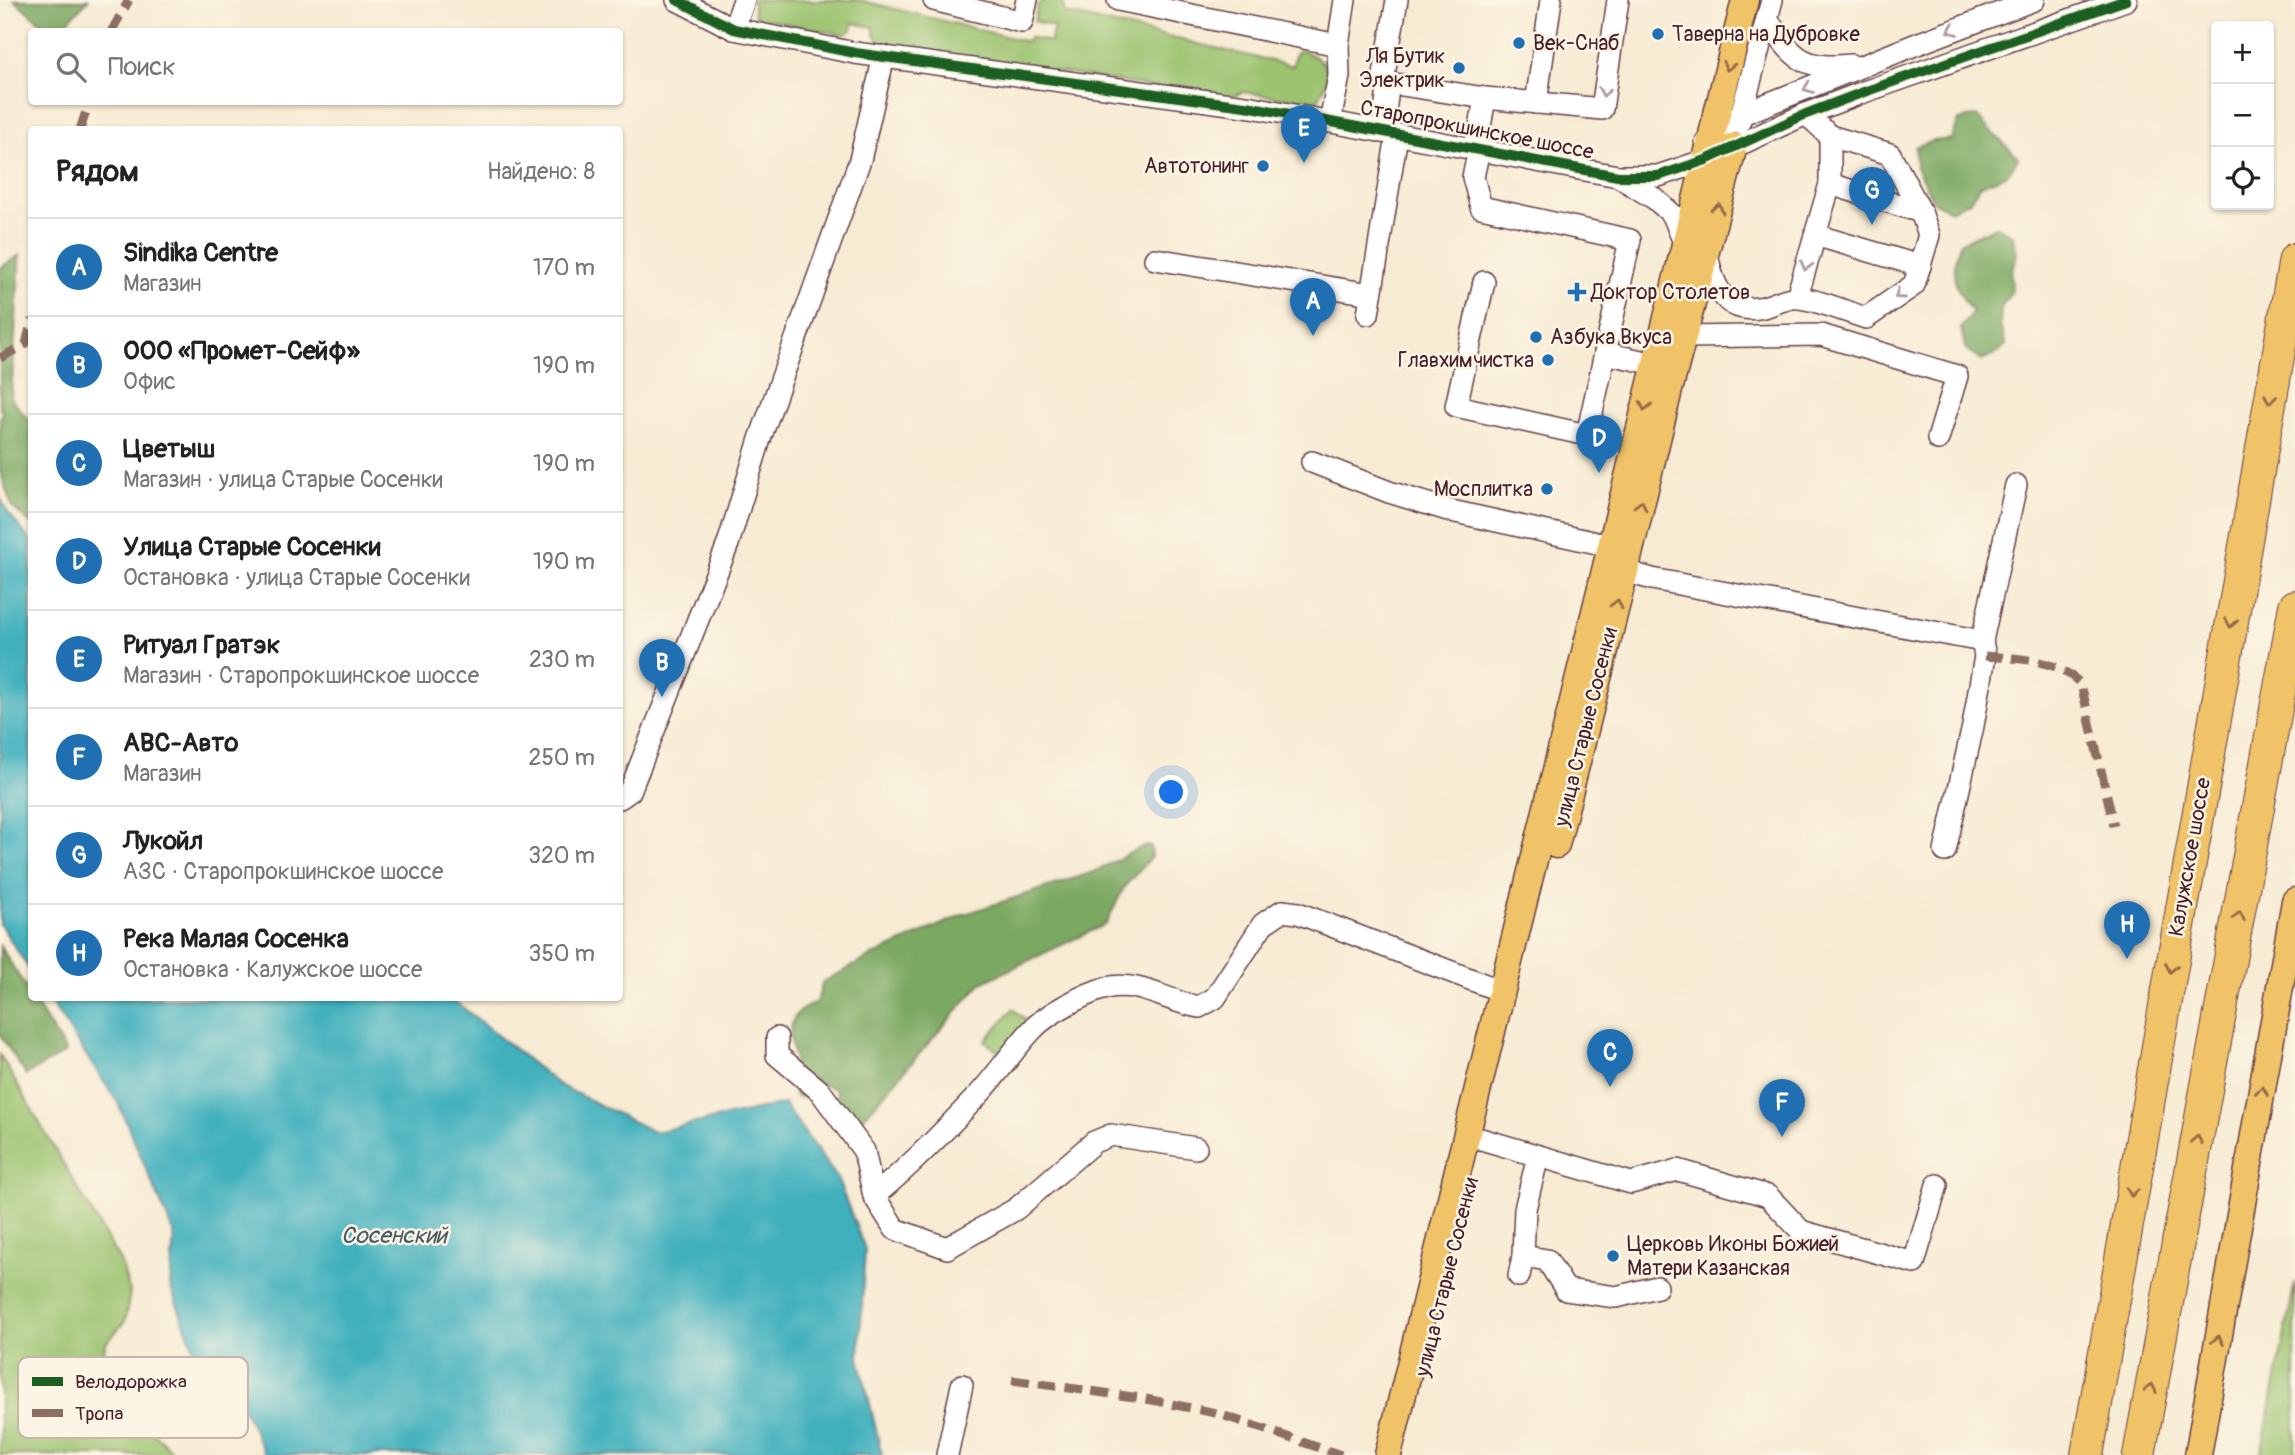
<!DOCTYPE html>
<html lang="ru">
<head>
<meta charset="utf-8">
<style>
  :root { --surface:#fff; --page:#f6f6f6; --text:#222; --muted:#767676; --line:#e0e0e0; --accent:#1f6fb2 }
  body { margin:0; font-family:Pangolin,sans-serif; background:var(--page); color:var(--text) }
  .controls { position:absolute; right:21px; top:21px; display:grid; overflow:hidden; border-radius:7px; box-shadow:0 2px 5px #0004 }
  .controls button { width:63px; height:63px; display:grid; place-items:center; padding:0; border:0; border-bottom:2px solid var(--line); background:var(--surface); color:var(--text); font:35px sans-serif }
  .you { position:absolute; left:1172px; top:793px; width:24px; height:24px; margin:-18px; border:5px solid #fff; border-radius:50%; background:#1a73e8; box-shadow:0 0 0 10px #1a73e833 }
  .badge { display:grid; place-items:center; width:46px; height:46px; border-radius:50%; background:var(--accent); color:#fff; font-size:23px; font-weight:700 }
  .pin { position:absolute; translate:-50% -58px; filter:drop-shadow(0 2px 4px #0008) }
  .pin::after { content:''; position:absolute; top:37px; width:24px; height:21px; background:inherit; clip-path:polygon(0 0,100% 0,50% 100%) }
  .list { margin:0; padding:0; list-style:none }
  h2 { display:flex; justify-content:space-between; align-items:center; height:91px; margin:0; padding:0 28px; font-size:30px }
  h2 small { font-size:23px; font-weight:400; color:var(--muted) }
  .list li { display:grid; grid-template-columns:46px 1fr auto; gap:21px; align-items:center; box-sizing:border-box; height:98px; padding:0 28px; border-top:2px solid var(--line) }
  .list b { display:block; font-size:26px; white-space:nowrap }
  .list p { margin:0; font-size:23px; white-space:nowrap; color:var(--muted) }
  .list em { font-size:23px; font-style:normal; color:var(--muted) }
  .icon { flex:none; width:38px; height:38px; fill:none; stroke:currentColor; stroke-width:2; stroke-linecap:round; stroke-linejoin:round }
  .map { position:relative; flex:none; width:2295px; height:1455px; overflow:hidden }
  .search { position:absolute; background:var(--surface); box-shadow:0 2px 5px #0004; left:28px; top:28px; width:595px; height:77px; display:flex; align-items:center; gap:18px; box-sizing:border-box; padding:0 24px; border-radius:7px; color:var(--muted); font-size:26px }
  .panel { position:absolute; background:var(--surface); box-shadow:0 2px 5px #0004; left:28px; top:126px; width:595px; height:875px; border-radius:7px }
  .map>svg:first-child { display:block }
</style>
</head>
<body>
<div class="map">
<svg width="2295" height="1455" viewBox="0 0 2295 1455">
  <rect width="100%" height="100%" fill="#fcf5e5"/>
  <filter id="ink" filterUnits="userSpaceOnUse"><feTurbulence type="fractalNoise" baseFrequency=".0143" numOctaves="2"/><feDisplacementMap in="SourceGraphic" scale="14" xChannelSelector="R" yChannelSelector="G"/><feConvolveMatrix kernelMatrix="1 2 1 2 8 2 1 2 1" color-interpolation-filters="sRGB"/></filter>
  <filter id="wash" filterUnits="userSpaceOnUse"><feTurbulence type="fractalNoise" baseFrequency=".00686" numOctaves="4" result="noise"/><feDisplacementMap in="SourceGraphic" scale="28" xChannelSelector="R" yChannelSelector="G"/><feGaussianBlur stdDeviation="1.57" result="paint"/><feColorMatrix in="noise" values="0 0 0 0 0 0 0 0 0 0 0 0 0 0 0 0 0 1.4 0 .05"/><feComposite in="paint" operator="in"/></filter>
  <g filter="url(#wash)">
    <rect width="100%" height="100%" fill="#f7ebd3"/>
    <g fill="#9bc36f" stroke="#72714d" stroke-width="2">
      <path d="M752,0H859L1028,42L1029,37L1050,42L1054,27L1034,21L1038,5L1042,0H1064V13L1293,66L1295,54L1298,51C1305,50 1307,52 1313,56C1337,68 1327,84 1316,103L1243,92L1228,99L881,44L874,33V27L853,23L852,30L844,35L755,17Z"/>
      <path d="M1013,1009L1030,1023L1002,1055L985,1041Z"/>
      <path d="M0,1055L120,1261L130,1292L125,1321L106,1343L98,1372L112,1399L138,1418L176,1455H0Z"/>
      <path d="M2295,1282V1455H2261Z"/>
    </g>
    <g fill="#7ca962" stroke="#636446" stroke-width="2">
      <path d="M14,0H88L59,31L52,32Z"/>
      <path d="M1977,116C1989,132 2005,143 2018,158L2008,174L1979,186L1969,202L1951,210L1934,202L1916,167L1915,147L1933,141L1952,139L1959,120Z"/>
      <path d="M1996,226L2013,236L2017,253L2011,273L2012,291L2001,307L2000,326L2006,345L1999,352L1981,361L1965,348L1961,328L1972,312C1953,286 1949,274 1960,243Z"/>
      <path d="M20,255L11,399L31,422V524L12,507L0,471V419L3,412L0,409V268Z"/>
      <path d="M1151,846L1152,856L1124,887L1106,924L981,983L859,1123L848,1124L835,1089L826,1085L807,1087L808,1097H797L785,1079L795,1060C791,1046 786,1027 797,1014C801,1009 811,1005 817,1001L823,982L870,957L962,915L1094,872L1142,847Z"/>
      <path d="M0,946L66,1052L26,1075L0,1035Z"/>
    </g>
    <g fill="#41b0bd" stroke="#466874" stroke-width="2">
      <path d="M0,497L6,510L31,541V972L0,924Z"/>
      <path d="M48,998H451L559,1085L654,1132L784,1104L837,1178L865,1249L859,1358L882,1455H265L246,1413L194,1349L170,1286L174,1234L118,1103Z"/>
    </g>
  </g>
  <g filter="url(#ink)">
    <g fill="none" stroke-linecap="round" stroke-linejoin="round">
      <g stroke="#643e44" stroke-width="24">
        <g id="minor">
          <path d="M677,0L734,29L855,53L1252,107L1590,171L1618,176H1658L1706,160L1806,114L1861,93L2126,0"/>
          <path d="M934,0L1022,22L1027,0"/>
          <path d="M1118,0L1338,45L1345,0"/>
          <path d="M1767,19C1793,58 1802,70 1851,65"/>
          <path d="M734,29L744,0"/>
          <path d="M1389,83L1384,75L1397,0"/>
          <path d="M1536,103L1551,0"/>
          <path d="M1330,122L1339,76L1338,45"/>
          <path d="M1739,123L1772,0"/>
          <path d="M1382,132L1389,83L1485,98L1602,109L1618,0"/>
          <path d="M1830,136L1890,154L1921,212"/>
          <path d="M1706,142L1740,115L1917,44L2034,0"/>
          <path d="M1476,150L1485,98"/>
          <path d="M1479,150L1473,177L1481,207L1630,240L1605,353"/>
          <path d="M1618,176L1655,199L1673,215L1685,245"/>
          <path d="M1815,235L1920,266"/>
          <path d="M1707,252C1711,280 1722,313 1758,308C1771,307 1786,296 1799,298C1819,300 1846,312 1866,318L1914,285L1929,235L1921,212L1830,184"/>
          <path d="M1155,259L1371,294"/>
          <path d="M1484,282L1456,406L1587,435L1605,353L1655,364"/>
          <path d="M1797,297L1830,184V136L1806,114"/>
          <path d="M1368,314L1397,135"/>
          <path d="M1683,337L1821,335L1957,376L1938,439"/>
          <path d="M1312,462L1389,492L1451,511L1611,546"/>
          <path d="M1625,571L1652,579L1982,641L1985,656L1973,726L1945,851"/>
          <path d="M1982,641L2016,485"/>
          <path d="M620,798L630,791L728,544L760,439L860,160L884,56"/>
          <path d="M777,1038V1055L820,1091L864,1151L874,1196L895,1229L947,1248L1016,1209L1094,1142L1111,1135L1196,1148"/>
          <path d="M1481,1139L1631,1183L1678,1170L1768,1196L1801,1231L1914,1263L1937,1185"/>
          <path d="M874,1196C913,1164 947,1128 981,1092C999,1072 1014,1049 1032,1030C1046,1014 1086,993 1106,988C1139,980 1168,1002 1199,1007L1215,998L1263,924L1282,911L1298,913L1501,991"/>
          <path d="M1523,1256L1547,1260L1566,1290L1616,1297L1657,1287"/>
          <path d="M1519,1276L1523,1256L1525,1209L1538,1156"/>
          <path d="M947,1455L962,1385"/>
        </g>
      </g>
      <g stroke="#643e44" stroke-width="29">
        <g id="major">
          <path d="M1556,845L1625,571L1669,390L1734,146"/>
          <path d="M1388,1455L1745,0"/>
          <path d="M2198,1455L2295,901"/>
        </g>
      </g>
      <g stroke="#643e44" stroke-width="34">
        <g id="highway">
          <path d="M2087,1455L2295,259"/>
          <path d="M2139,1455L2295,606"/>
        </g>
      </g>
      <use href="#minor" stroke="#fff" stroke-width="21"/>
      <use href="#major" stroke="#f0c369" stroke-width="26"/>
      <use href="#highway" stroke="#f0c369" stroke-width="32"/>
      <g stroke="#8d6e63" stroke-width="9" stroke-dasharray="18 9" stroke-linecap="butt">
        <path d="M111,32L129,0"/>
        <path d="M80,130L89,102"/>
        <path d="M0,358L26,344L32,319"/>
        <path d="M1985,656C2020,659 2055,658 2081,684L2114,826"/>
        <path d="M1012,1380L1141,1398L1216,1413L1341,1455"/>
      </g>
      <g stroke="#fcf5e5" stroke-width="15">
        <path id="cycleway" d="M677,0L734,29L855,53L1252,107L1590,171L1618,176H1658L1706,160L1806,114L1861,93L2126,0"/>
      </g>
      <use href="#cycleway" stroke="#1b5e20" stroke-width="10"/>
    </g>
    <defs><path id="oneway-chevron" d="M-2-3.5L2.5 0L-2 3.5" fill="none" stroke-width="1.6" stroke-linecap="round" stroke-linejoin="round" transform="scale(1.75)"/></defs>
    <g stroke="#ae9aa0">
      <use href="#oneway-chevron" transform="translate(1952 30) rotate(160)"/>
      <use href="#oneway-chevron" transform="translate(1808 88) rotate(158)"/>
      <use href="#oneway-chevron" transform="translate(1604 92) rotate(99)"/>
      <use href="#oneway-chevron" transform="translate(1806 266) rotate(106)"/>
      <use href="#oneway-chevron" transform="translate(1899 295) rotate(145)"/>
    </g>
    <g stroke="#956947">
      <use href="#oneway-chevron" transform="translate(1728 66) rotate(104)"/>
      <use href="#oneway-chevron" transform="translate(1718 208) rotate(-75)"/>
      <use href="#oneway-chevron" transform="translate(2270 399) rotate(100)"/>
      <use href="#oneway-chevron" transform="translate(1645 406) rotate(104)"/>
      <use href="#oneway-chevron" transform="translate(1641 505) rotate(-76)"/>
      <use href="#oneway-chevron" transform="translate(1617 604) rotate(-76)"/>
      <use href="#oneway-chevron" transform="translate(2231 623) rotate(100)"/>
      <use href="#oneway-chevron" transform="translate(2239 916) rotate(-79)"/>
      <use href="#oneway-chevron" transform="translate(2171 968) rotate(100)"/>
      <use href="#oneway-chevron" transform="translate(2262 1091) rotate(-80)"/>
      <use href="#oneway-chevron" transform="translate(2197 1140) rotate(-79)"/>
      <use href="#oneway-chevron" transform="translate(2132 1192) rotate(100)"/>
      <use href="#oneway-chevron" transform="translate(2218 1340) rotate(-80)"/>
      <use href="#oneway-chevron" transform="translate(2151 1388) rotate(-79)"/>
    </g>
  </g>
  <g fill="#1f6fb2" stroke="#fcf5e5" stroke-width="2.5">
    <circle cx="1658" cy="34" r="7"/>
    <circle cx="1519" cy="43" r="7"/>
    <circle cx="1459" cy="68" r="7"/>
    <circle cx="1263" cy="166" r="7"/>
    <path d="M1573.5 281.5h7v7h7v7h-7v7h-7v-7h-7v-7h7z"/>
    <circle cx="1536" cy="337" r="7"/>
    <circle cx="1548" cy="360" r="7"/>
    <circle cx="1547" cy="489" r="7"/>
    <circle cx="1613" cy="1256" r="7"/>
  </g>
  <g text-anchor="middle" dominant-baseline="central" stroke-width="5" stroke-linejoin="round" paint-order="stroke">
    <g font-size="21" fill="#4a1f2b" stroke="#fcf5e5" text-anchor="start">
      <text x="1672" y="34">Таверна на Дубровке</text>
      <text x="1533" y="43">Век-Снаб</text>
      <text x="1445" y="56" text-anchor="end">Ля Бутик<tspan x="1445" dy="24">Электрик</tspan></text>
      <text x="1249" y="166" text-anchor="end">Автотонинг</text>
      <text x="1591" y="292">Доктор Столетов</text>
      <text x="1550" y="337">Азбука Вкуса</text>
      <text x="1534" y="360" text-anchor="end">Главхимчистка</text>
      <text x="1533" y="489" text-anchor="end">Мосплитка</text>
      <text x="1627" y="1244">Церковь Иконы Божией<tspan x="1627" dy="24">Матери Казанская</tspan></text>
    </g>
    <g font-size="21" fill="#4a1f2b" stroke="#fcf5e5">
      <text transform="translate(1477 130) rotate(11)">Старопрокшинское шоссе</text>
      <text transform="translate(1586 727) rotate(-76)">улица Старые Сосенки</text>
      <text transform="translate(2190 857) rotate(-80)">Калужское шоссе</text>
      <text transform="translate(1447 1277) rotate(-76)">улица Старые Сосенки</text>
    </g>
    <g font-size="23" font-style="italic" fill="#465965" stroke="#fcf5e5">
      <text x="394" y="1235">Сосенский</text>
    </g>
  </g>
  <rect x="18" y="1357" width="230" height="81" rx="10" fill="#fcf5e5" stroke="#c7b5ad" stroke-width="2"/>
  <rect x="32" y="1377" width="31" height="9" fill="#1b5e20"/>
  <rect x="32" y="1409" width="31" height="8" fill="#8d6e63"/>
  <g font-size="19" fill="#4a1f2b">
    <text x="75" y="1388">Велодорожка</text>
    <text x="75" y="1420">Тропа</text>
  </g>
</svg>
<div class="controls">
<button>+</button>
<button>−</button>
<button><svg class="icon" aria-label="locate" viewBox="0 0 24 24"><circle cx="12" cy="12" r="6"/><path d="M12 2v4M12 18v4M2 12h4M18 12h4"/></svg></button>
</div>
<div class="you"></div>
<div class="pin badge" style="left:1313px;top:336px">A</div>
<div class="pin badge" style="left:662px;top:697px">B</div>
<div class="pin badge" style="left:1610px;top:1087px">C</div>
<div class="pin badge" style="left:1599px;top:473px">D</div>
<div class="pin badge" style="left:1304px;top:163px">E</div>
<div class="pin badge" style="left:1782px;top:1137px">F</div>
<div class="pin badge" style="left:1872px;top:225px">G</div>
<div class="pin badge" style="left:2127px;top:959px">H</div>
<div class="search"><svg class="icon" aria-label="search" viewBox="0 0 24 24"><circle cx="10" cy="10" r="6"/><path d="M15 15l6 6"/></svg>Поиск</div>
<section class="panel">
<h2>Рядом<small>Найдено: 8</small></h2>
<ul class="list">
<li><span class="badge">A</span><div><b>Sindika Centre</b><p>Магазин</p></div><em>170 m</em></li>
<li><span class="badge">B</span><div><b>ООО «Промет-Сейф»</b><p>Офис</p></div><em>190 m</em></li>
<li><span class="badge">C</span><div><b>Цветыш</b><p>Магазин · улица Старые Сосенки</p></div><em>190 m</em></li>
<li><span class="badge">D</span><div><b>Улица Старые Сосенки</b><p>Остановка · улица Старые Сосенки</p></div><em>190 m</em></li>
<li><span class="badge">E</span><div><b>Ритуал Гратэк</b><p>Магазин · Старопрокшинское шоссе</p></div><em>230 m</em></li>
<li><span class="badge">F</span><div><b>АВС-Авто</b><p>Магазин</p></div><em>250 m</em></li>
<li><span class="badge">G</span><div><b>Лукойл</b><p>АЗС · Старопрокшинское шоссе</p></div><em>320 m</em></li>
<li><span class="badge">H</span><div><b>Река Малая Сосенка</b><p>Остановка · Калужское шоссе</p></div><em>350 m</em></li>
</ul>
</section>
</div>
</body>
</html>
